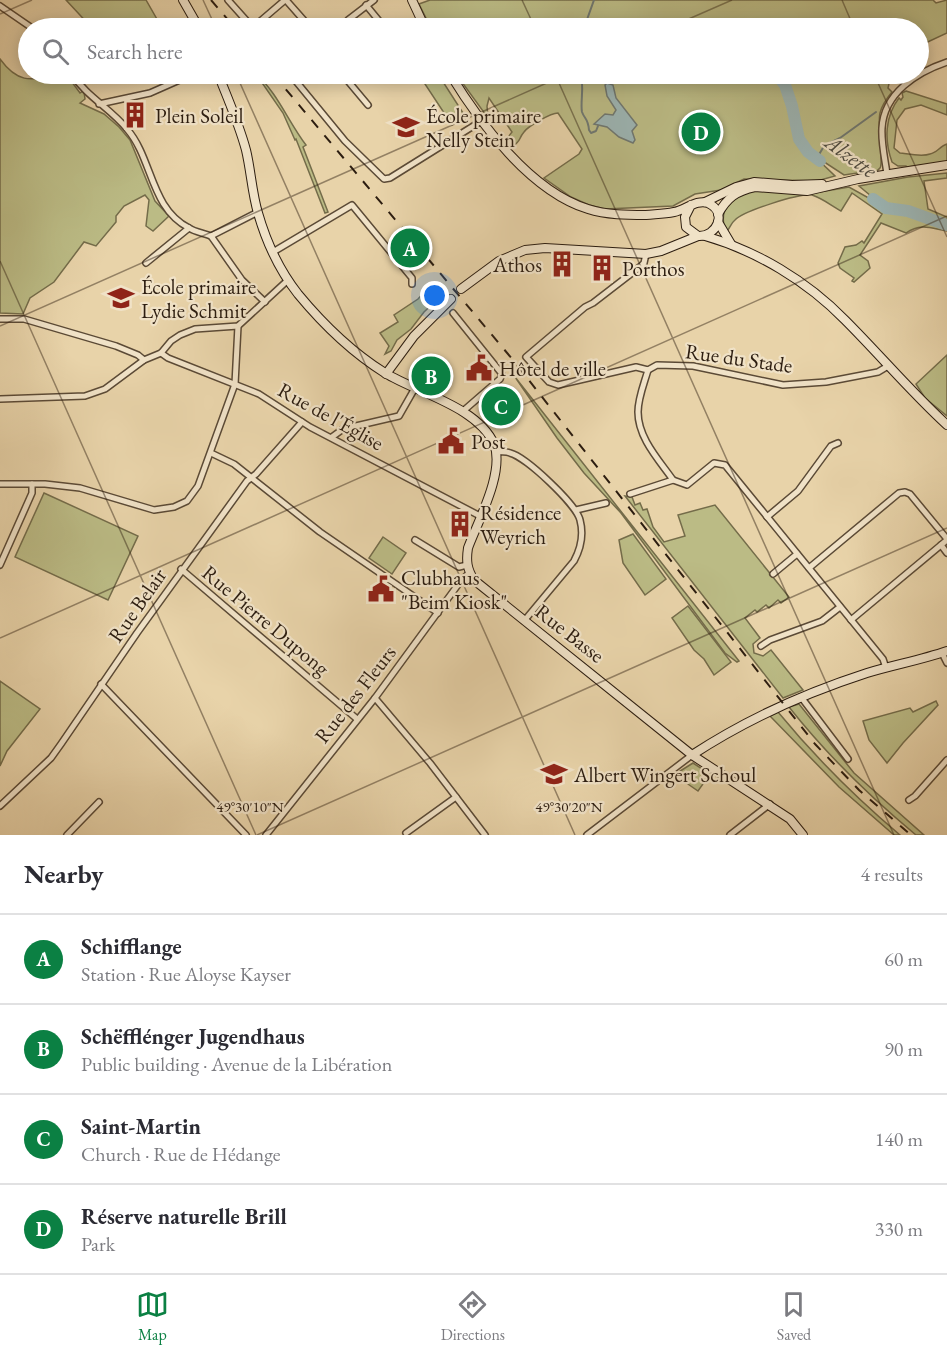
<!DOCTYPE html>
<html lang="en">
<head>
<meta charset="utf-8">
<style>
  :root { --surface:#fff; --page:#f2f2f3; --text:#2b2b33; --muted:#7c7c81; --line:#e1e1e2; --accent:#0b8043 }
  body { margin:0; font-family:"EB Garamond",serif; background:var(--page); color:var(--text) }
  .you { position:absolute; left:435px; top:296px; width:21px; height:21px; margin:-15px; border:4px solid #fff; border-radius:50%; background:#1a73e8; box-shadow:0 0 0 9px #1a73e833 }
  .badge { display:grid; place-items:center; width:39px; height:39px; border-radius:50%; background:var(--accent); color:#fff; font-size:20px; font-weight:700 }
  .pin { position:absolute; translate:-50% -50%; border:3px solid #fff; box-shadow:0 2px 6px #0006 }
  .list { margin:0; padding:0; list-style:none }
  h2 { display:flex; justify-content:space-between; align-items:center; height:78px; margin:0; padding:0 24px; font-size:26px }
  h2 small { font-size:20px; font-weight:400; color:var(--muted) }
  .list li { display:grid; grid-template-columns:39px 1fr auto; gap:18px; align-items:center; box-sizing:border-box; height:90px; padding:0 24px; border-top:2px solid var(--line) }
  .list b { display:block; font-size:22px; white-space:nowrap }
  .list p { margin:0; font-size:20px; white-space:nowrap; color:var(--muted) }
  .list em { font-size:20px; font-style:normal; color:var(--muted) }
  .icon { flex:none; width:33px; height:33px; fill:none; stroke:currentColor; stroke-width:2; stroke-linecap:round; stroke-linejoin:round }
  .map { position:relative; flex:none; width:947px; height:835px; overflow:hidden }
  .search { position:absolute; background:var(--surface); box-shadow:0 3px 15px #0003; left:18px; right:18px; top:18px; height:66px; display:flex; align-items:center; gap:15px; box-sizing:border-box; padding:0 21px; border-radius:33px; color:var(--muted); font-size:22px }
  .sheet { height:438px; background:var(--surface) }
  nav { display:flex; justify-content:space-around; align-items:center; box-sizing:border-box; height:84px; border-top:2px solid var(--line); background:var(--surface); font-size:16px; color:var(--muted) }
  nav a { display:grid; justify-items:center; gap:3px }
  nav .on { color:var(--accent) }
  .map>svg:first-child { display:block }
</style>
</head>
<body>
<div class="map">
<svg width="947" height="835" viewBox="0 0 947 835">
  <rect width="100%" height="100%" fill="#e8d3a9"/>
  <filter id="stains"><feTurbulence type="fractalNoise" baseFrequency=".00333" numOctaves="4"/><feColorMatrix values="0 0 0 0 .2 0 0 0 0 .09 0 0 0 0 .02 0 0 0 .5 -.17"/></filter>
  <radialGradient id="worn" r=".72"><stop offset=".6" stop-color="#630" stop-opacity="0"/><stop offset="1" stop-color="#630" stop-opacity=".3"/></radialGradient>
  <g fill="#bbbb85" stroke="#746c4a" stroke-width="1.5">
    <path d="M66,0H146L162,28H92Z"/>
    <path d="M430,0H933L936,3L947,0V33L919,46L918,28H431L419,4Z"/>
    <path d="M0,59C21,88 36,78 66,74L80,93L83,91L84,92L85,99L80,103L104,114L119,127L130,140L155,201L169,216L153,231L146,226L149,200L145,195L124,206L116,216V222L96,246L84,242L54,282L30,298L23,314L0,313Z"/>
    <path d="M256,74C277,92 289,123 306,145L303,147L328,212L325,213L296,139L295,140L283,113Z"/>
    <path d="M427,74H438L465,116L452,125L421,78Z"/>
    <path d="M456,74H899L890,79L888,88L892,92C887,98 882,105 880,113C877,126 884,163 880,168C875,175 865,174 858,176L857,173L844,175L812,154L835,176L817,181L744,179L721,190L695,194L673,206L605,209L589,205L571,197L544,178L579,154L582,149L558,113C551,113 528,126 524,132C518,139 522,140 512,147L506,140L512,132L489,98L487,106L488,118Z"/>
    <path d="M906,91L947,104V115L921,105L905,109L897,120L894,148L900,153C909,154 922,157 930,154C937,153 940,146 947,144V162L907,167L906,166H898L892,162C884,140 885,116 899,98L901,100L903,97L902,93Z"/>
    <path d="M947,173V178L924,181L928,209L947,217V231C930,228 921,223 906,233L881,223L860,255L868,261L870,268L854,282L852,281L854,278L840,268L838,263L845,247L856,245L862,241L864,243L882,214L852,193L841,211C832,206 822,198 812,195C800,193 743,211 735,220C731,223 730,228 727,231L725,230C718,207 734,192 756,189C772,187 791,191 808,192L809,194L849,187L883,206L859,186L908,177Z"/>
    <path d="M428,288L441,296L424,312L411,329L397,340L391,351L385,354L389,346L380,333L398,322L394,315L418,299Z"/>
    <path d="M947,355V416L925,398L916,384Z"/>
    <path d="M515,377L739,661L737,662L725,653L621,513L584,473L557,438Z"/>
    <path d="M44,493L138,536L108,600L15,557Z"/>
    <path d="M625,496L632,497L635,505L640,503L643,510L647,509L653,527L664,542L685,536L678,515L715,505L789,597L781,603L778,600L769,608L766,605L757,612L755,610L745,618L760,638L753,644L754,653L763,656L771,650L803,690L783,698Z"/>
    <path d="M633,534L666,579L645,595L623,563L619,540Z"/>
    <path d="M383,537L406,553L392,574L369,558Z"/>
    <path d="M688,606L731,662L714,675L704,659L694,650L672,618Z"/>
    <path d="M0,681L40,709L7,751L0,766Z"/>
    <path d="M936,701L938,705L903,743L887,763L869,740L863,721L910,708L913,712Z"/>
    <path d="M799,704L854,773L924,835H916C869,796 827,755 789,707Z"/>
    <path d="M778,712C815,757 855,797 900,835H894L839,787L770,716Z"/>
    <path d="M693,763L710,774L698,791L685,782L677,773Z"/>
  </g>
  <path fill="#9cb5b4" stroke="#6f7872" stroke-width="1.5" d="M607,83L613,85L616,98L637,125L632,131L635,140L633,143L619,137L607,127L594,124L605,114L613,115L616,110L607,96L605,85Z"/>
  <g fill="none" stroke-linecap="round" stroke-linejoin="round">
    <g stroke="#6f7872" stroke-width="2">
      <path d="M584,28L594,0"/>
      <path d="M580,74C585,83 580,102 582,112C585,120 588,118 589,130L591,133L596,131L598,126"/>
      <path d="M817,158L824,146L840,138L876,112"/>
    </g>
    <g stroke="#9cb5b4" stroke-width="12">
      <path d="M776,74L785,85L792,106L799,139L808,152L820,161"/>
      <path d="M873,199L886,208L908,211L947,225"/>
    </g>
    <g stroke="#5b4a36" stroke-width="8">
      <g id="street">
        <path d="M228,0L253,28"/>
        <path d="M286,0L308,25V28"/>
        <path d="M366,5L385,28"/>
        <path d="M0,6L32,28"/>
        <path d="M348,20L374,0"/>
        <path d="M257,24L285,0"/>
        <path d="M72,74C87,97 110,108 127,129C153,159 150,208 189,228C195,232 204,233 211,236L258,212"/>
        <path d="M290,74L345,141L384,179L390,178L483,120"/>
        <path d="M342,74L368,105"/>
        <path d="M99,104L150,93L193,74"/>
        <path d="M887,174C885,159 881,143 882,128C884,93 917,72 947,62"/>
        <path d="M211,236L242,280L265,302"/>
        <path d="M273,252L352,205L412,278V284"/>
        <path d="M646,254L644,263L641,266L593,303L585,307L526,357L549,382L558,385L636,367L648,370L657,365L693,366L783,385L826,382L878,372L888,366"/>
        <path d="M146,263L189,228"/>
        <path d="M453,313L502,374L500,379L462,412"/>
        <path d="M0,319H24L116,346L138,355L144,360"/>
        <path d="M161,353L168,358L259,394L310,427L480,516"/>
        <path d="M0,399L85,396L105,389L144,360L161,353L171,341L180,335L195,329L238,326L288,280"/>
        <path d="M332,437L343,429L399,416L415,388"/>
        <path d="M496,452C501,452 506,451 510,453C526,457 576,504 580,520C584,535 581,548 574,561L524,621"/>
        <path d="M211,453L234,464L320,532L438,613"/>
        <path d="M673,480L687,485L714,463L725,465L883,659L886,668"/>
        <path d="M0,484H45L80,488L154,510L174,507L187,501L198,486L235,384L238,326"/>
        <path d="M630,494L673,480C659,460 638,438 638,412C638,398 644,384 648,370"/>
        <path d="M576,510L606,503"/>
        <path d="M767,517L798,491L831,446L838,443"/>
        <path d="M415,540L459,567L467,565"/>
        <path d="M941,545L947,553"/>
        <path d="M0,565L32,493V484"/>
        <path d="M809,568L899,493L905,492L910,494L947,539"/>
        <path d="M181,569L357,719"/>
        <path d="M773,574L797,554"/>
        <path d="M851,620L947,540"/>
        <path d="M761,646L770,640L822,621L840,607"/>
        <path d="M942,653L947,663"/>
        <path d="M101,684L246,835"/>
        <path d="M801,697L848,759"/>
        <path d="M375,698L430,763L485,835"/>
        <path d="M909,800L915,796L947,760"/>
        <path d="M0,806L51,758L61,744L137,633L247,481L256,474L302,422"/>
        <path d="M406,833L456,797"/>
        <path d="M67,835L99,802"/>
        <path d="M266,835L375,698L460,582L469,573"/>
        <path d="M587,835L692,755"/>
        <path d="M730,835L770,804"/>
      </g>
    </g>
    <g stroke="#2c1d10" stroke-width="10">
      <g id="secondary">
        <path d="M183,0L199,28"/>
        <path d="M412,0L425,28"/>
        <path d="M218,74C228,99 239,124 246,150C251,171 252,193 258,213C266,241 280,271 298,294C322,323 353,353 385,373C418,393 478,407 494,444C505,472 478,521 468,548C466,561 467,569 474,580L692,755L790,819L803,835"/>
        <path d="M450,74C480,123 530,191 588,209C607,215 627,215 646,215C656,214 664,214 674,212C685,210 697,199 708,203C728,212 717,237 698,236L686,227L685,217L691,205"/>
        <path d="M705,202L736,187L754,182L792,185L822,184"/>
        <path d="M718,214C727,198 736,191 755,187L807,191L858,179L947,165"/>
        <path d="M718,222L731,244"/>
        <path d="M705,236C757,251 807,281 845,320C880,355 911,392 947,425"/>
        <path d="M461,289L499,261L525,250L545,248L646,254L661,251L698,236"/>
        <path d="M386,374L414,336L451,299"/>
        <path d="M692,755C747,719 805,693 867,673C893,665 921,660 947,651"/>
      </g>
    </g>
    <use href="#street" stroke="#f0e2c7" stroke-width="5"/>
    <use href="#secondary" stroke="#f0e2c7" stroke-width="8"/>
    <g stroke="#2c1d10" stroke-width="2" stroke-dasharray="10 10" stroke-linecap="butt">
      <path d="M211,0L235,28"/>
      <path d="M273,74L513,360L815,744L859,790L911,835"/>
    </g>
  </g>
  <path fill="none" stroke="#2c1d10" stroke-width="1.5" stroke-opacity="0.45" d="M203,0L216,28M522,0L535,28M842,0L854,28M0,14L32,0M668,28L732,0M236,74L575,835M555,74L894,835M874,74L947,237M0,261L256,835M0,326L567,74M0,638L947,216M257,835L947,528"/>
  <defs>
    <g id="building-bare" transform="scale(2.07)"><path d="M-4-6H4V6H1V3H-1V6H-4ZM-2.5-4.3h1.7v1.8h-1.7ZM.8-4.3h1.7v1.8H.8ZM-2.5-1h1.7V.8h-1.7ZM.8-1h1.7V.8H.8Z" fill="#8f2418" stroke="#f0e2c7" stroke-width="2.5" paint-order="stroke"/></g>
    <g id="school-bare" transform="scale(2.07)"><path d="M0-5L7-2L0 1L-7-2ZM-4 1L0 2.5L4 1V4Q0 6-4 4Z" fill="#8f2418" stroke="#f0e2c7" stroke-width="2.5" paint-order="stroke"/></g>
    <g id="civic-bare" transform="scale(2.07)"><path d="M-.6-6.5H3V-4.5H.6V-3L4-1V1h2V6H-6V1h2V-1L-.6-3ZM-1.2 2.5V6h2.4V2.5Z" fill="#8f2418" stroke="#f0e2c7" stroke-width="2.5" paint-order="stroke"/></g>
  </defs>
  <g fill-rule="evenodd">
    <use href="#building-bare" x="135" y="115"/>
    <use href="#school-bare" x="406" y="127"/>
    <use href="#building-bare" x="562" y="264"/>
    <use href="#building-bare" x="602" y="268"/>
    <use href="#school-bare" x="121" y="298"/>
    <use href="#civic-bare" x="479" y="368"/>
    <use href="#civic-bare" x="451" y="441"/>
    <use href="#building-bare" x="460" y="524"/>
    <use href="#civic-bare" x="381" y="589"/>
    <use href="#school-bare" x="554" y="774"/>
  </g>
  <g text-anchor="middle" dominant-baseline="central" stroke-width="4.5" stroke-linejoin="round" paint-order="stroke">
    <g font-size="21" fill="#2c1d10" stroke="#f0e2c7" text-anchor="start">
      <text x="155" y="115">Plein Soleil</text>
      <text x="426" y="115">École primaire<tspan x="426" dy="24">Nelly Stein</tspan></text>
      <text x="542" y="264" text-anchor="end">Athos</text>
      <text x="622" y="268">Porthos</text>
      <text x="141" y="286">École primaire<tspan x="141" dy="24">Lydie Schmit</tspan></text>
      <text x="499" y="368">Hôtel de ville</text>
      <text x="471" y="441">Post</text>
      <text x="480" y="512">Résidence<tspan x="480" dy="24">Weyrich</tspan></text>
      <text x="401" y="577">Clubhaus<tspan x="401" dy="24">"Beim Kiosk"</tspan></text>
      <text x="574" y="774">Albert Wingert Schoul</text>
    </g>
    <g font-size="21" fill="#2c1d10" stroke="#f0e2c7">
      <text transform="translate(739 358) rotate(8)">Rue du Stade</text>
      <text transform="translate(331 416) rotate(29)">Rue de l'Église</text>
      <text transform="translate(137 605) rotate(-55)">Rue Belair</text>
      <text transform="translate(266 620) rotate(40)">Rue Pierre Dupong</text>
      <text transform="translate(570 633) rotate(38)">Rue Basse</text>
      <text transform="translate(355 694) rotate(-52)">Rue des Fleurs</text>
    </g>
    <g font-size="22" font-style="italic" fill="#4e4b41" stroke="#f0e2c7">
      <text transform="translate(851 156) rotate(36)">Alzette</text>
    </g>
  </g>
  <g font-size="15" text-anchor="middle" fill="#2c1d10" stroke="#f0e2c7" stroke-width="4.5" stroke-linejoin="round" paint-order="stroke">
    <text x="250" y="812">49°30'10"N</text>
    <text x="569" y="812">49°30'20"N</text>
  </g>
  <rect width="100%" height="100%" filter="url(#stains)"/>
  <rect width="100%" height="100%" fill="url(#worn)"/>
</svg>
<div class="you"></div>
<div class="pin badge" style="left:410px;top:248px">A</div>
<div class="pin badge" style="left:431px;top:376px">B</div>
<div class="pin badge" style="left:501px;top:406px">C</div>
<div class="pin badge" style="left:701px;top:132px">D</div>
<div class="search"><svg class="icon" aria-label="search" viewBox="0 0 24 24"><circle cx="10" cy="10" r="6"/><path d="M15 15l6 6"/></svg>Search here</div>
</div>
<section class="sheet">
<h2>Nearby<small>4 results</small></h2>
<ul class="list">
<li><span class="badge">A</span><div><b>Schifflange</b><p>Station · Rue Aloyse Kayser</p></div><em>60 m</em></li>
<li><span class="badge">B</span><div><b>Schëfflénger Jugendhaus</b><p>Public building · Avenue de la Libération</p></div><em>90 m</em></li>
<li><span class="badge">C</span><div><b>Saint-Martin</b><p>Church · Rue de Hédange</p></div><em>140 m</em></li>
<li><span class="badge">D</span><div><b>Réserve naturelle Brill</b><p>Park</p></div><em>330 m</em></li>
</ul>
</section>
<nav>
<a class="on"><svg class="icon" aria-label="map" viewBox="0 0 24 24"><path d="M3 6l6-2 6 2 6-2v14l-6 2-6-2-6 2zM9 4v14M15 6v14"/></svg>Map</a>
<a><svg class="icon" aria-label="directions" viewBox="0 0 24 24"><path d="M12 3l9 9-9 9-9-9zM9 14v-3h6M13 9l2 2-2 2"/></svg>Directions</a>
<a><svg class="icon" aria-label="saved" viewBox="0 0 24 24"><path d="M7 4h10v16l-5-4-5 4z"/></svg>Saved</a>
</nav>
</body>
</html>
